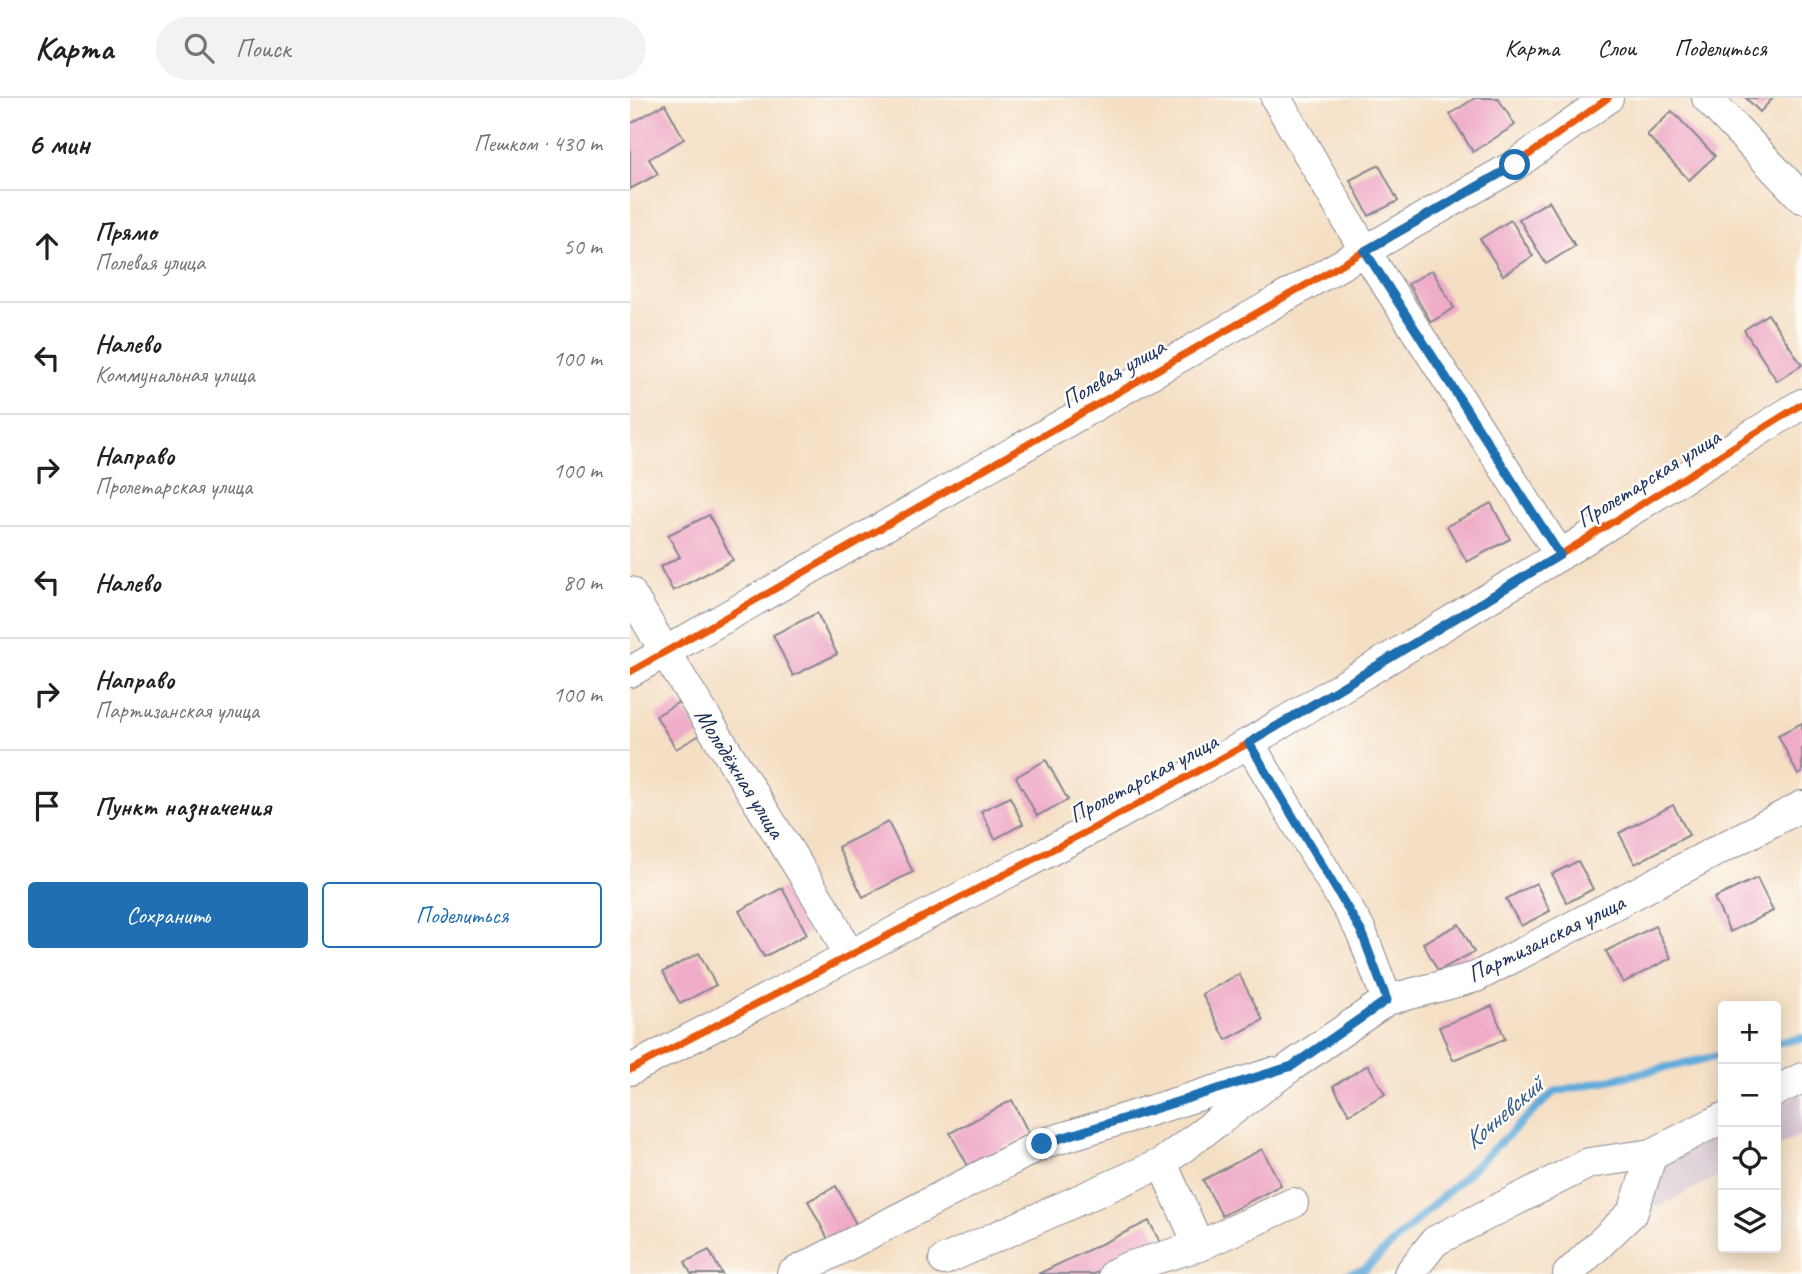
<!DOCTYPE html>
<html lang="ru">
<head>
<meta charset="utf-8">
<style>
  :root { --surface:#fff; --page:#f2f2f2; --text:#202124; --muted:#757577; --line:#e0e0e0; --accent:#1f6fb2 }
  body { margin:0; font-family:Caveat,sans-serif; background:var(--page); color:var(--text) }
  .controls { position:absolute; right:21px; bottom:21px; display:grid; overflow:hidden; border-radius:7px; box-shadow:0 4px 18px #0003 }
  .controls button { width:63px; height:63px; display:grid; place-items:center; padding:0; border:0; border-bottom:2px solid var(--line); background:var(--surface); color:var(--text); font:35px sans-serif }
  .stop { position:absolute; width:21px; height:21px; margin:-16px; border:5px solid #1f6fb2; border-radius:50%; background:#fff }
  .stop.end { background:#1f6fb2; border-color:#fff; box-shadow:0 2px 7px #0008 }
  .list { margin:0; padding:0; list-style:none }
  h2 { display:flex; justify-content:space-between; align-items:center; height:91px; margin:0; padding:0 28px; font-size:30px }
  h2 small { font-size:23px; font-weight:400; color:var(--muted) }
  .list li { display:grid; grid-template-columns:46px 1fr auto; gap:21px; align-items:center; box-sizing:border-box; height:112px; padding:0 28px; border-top:2px solid var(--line) }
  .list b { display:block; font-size:26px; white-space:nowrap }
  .list p { margin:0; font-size:23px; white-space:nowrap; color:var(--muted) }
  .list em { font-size:23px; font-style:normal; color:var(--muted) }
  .actions { display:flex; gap:14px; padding:21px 28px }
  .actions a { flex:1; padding:16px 0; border:2px solid var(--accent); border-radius:7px; text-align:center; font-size:24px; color:var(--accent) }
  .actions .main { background:var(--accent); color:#fff }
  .icon { flex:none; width:38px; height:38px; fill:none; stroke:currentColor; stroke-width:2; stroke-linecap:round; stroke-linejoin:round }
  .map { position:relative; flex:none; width:1172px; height:1176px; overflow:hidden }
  header { display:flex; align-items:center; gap:42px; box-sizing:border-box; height:98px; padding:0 35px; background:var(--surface); border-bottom:2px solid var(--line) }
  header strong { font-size:33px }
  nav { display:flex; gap:38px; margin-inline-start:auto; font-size:24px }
  .search { width:490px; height:63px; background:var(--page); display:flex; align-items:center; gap:18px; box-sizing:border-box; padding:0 24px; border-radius:38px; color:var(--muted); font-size:26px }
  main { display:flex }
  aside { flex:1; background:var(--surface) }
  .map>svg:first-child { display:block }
</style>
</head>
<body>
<header>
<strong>Карта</strong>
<div class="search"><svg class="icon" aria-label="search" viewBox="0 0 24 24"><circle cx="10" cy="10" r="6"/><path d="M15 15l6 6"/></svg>Поиск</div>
<nav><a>Карта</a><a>Слои</a><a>Поделиться</a></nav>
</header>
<main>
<aside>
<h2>6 мин<small>Пешком · 430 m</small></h2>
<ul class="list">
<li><svg class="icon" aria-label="ahead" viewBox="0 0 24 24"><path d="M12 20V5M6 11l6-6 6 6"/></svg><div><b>Прямо</b><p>Полевая улица</p></div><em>50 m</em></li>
<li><svg class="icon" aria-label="left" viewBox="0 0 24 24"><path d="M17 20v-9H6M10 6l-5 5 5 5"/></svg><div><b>Налево</b><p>Коммунальная улица</p></div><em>100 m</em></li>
<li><svg class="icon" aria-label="right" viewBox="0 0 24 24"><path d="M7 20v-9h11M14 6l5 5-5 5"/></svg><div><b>Направо</b><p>Пролетарская улица</p></div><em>100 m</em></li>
<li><svg class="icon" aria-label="left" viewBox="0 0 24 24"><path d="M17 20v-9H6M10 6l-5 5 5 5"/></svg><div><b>Налево</b></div><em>80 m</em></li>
<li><svg class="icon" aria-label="right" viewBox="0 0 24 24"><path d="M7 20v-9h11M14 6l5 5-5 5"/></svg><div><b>Направо</b><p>Партизанская улица</p></div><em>100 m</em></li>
<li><svg class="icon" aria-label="arrive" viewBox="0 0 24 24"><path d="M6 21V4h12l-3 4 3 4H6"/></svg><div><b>Пункт назначения</b></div></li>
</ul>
<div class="actions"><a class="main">Сохранить</a><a>Поделиться</a></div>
</aside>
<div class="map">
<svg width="1172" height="1176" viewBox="0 0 1172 1176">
  <rect width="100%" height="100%" fill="#fdfcf7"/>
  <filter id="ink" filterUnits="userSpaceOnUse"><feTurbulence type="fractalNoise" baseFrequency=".0143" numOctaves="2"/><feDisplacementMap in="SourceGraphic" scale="14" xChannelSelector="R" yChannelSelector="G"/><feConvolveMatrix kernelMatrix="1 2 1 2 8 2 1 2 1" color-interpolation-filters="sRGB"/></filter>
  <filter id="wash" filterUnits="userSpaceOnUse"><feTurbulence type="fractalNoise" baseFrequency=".00686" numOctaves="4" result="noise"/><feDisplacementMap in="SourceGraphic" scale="28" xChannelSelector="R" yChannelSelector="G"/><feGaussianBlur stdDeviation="1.57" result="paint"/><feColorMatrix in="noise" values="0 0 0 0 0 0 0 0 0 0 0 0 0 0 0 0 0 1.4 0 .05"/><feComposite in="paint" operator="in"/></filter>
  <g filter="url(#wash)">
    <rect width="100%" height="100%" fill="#f5dfc4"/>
    <g fill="#d0bdcc">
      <path d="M1172,995V1036L1146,1049V1008Z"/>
      <path d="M1093,1035V1076L1026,1110L1010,1078Z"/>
    </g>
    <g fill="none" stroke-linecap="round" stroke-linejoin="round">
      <g stroke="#62abda" stroke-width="8">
        <path d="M1146,945L1172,940"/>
        <path d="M717,1176L735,1171L924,994L1093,957"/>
      </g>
    </g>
    <g id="blocks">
      <g fill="#efabc8">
        <path d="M845,0H868L885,27L843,54L820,16Z"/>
        <path d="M1116,0H1143L1130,14Z"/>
        <path d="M35,6L54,41L19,61L28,76L0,91V26Z"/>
        <path d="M1042,13L1085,58L1059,82L1017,37Z"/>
        <path d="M749,67L768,103L739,118L720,82Z"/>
        <path d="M919,103L945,148L916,166L889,121Z"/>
        <path d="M881,122L903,158L873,177L850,141Z"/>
        <path d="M802,172L824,210L801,224L778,186Z"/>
        <path d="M1138,216L1172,267L1147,283L1114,232Z"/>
        <path d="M861,405L880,441L837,464L817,428Z"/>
        <path d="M79,417L103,462L43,493L30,469L50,459L38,437Z"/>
        <path d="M187,515L207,556L163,578L143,537Z"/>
        <path d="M49,604L70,637L46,651L26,618Z"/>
        <path d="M1172,625V675L1168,677L1148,637Z"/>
        <path d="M416,662L438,702L407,718L386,679Z"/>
        <path d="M380,699L393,726L365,741L351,713Z"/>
        <path d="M1043,707L1059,737L1005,766L989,735Z"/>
        <path d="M258,724L283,774L233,799L208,749Z"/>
        <path d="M948,763L963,791L937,805L922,776Z"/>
        <path d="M1127,780L1143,813L1100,834L1084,800Z"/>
        <path d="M906,785L920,813L891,828L876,801Z"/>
        <path d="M152,790L177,836L134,859L109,813Z"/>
        <path d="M829,826L844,854L808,873L793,845Z"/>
        <path d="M1025,828L1041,860L993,885L976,853Z"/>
        <path d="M69,855L86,887L50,906L33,874Z"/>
        <path d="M609,876L633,922L596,942L572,896Z"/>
        <path d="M862,908L875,941L823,962L809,929Z"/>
        <path d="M738,967L755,996L719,1016L703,988Z"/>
        <path d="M382,1002L399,1036L338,1068L320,1035Z"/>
        <path d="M632,1051L651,1087L592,1118L573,1082Z"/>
        <path d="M206,1088L227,1128L199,1143L178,1103Z"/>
        <path d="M519,1123L530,1144L464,1176H408Z"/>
        <path d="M79,1152L92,1176H61L55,1164Z"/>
      </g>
    </g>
  </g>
  <g filter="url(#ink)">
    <use href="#blocks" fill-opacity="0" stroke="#888791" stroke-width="2"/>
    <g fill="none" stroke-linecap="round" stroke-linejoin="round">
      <g stroke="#888791" stroke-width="32">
        <g id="minor">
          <path d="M646,0L735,153L930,457"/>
          <path d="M1077,0L1172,100"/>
          <path d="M0,494L35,554L201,821L218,857"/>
          <path d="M0,574L885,67L978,0"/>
          <path d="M619,645L731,833L757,902"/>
          <path d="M0,972L473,725L619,645L930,457L1172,306"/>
          <path d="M1146,993L1172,980"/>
          <path d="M532,1065L569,1148"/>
          <path d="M314,1162L532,1065L662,968L757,902L846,879L1172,708"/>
          <path d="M162,1176L412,1046L642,975"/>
          <path d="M484,1176L498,1169L569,1148L663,1105"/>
          <path d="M779,1176L805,1143L959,1065L1022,1056"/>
          <path d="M938,1176L1003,1114L1022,1056L1093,1020"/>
        </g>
      </g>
      <use href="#minor" stroke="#fff" stroke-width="30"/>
      <g stroke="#fdfcf7" stroke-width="11">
        <g id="cycleway">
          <path d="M0,574L885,67L978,0"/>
          <path d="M0,972L473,725L619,645L930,457L1172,306"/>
        </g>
      </g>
      <use href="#cycleway" stroke="#e8590c" stroke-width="7"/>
    </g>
  </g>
  <g fill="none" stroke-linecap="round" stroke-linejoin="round" filter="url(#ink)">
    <path stroke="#1f6fb2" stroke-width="9" d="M412,1046L662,968L757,902L731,833L619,645L930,457L735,153L885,67"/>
  </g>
  <g text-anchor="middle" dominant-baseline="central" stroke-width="5" stroke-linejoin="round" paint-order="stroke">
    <g font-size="24" fill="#1b2f5e" stroke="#fdfcf7">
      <text transform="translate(483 275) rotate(-30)">Полевая улица</text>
      <text transform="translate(1018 380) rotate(-32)">Пролетарская улица</text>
      <text transform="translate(110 675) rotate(58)">Молодёжная улица</text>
      <text transform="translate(513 680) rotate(-28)">Пролетарская улица</text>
      <text transform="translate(916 840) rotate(-26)">Партизанская улица</text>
    </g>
    <g font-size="26" font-style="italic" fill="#345a89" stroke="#fdfcf7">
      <text transform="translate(873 1015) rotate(-41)">Кочневский</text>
    </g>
  </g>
</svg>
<div class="controls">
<button>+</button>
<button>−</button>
<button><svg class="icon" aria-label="locate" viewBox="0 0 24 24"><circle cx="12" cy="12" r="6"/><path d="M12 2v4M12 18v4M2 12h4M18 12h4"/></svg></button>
<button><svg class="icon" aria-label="layers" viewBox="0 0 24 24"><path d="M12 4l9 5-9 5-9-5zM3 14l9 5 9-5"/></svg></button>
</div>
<div class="stop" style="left:885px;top:67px"></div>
<div class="stop end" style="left:412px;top:1046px"></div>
</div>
</main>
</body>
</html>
